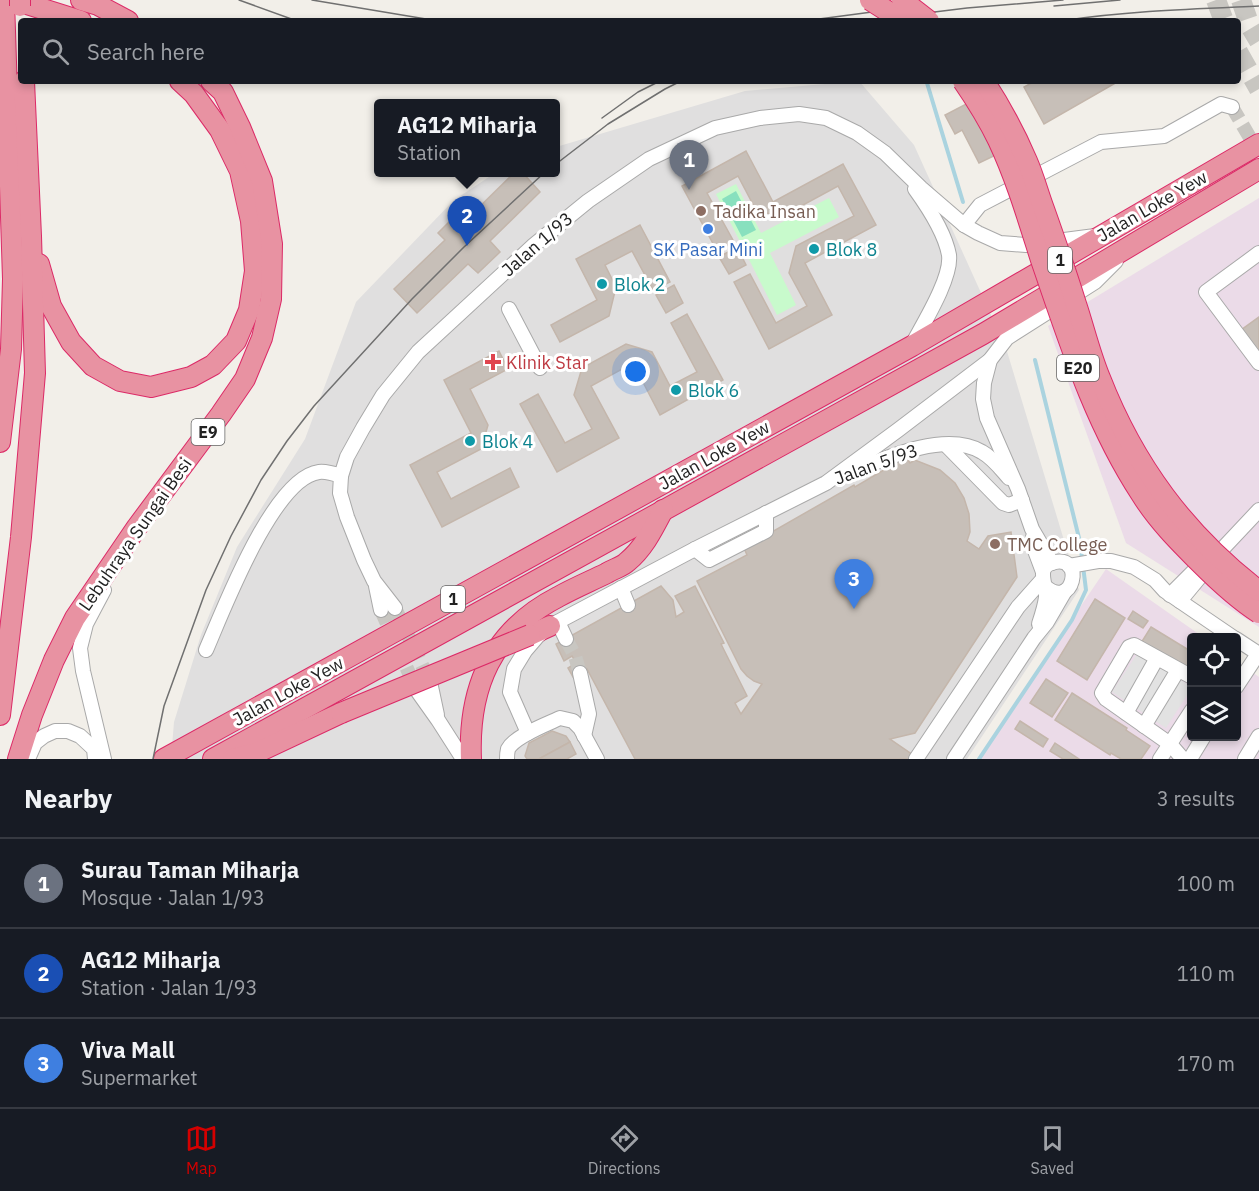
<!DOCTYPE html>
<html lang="en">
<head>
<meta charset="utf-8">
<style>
  :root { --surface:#171b24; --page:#20242c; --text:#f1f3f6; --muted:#9ea1a6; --line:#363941; --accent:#d40000 }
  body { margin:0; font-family:"IBM Plex Sans",sans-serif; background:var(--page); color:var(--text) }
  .controls { position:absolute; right:18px; bottom:18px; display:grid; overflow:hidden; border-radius:6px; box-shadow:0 3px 9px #0003 }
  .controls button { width:54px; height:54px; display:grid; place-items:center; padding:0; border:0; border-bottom:2px solid var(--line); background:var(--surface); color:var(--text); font:30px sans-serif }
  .you { position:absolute; left:636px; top:372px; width:21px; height:21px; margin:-15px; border:4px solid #fff; border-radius:50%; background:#1a73e8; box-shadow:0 0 0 9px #1a73e833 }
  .badge { display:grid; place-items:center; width:39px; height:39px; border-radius:50%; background:var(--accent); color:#fff; font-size:20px; font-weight:700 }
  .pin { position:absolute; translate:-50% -50px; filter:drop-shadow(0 2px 3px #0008) }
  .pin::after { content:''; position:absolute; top:32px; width:21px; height:18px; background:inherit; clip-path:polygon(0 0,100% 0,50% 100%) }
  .popup { position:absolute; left:374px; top:99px; width:186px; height:78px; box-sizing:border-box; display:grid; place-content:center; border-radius:6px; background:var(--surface); filter:drop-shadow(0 2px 4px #0005); font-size:20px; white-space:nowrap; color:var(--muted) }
  .popup b { font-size:22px; color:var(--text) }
  .popup::after { content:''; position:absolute; left:50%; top:100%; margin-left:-12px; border:12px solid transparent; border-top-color:var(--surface) }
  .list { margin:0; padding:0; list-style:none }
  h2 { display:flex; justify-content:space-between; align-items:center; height:78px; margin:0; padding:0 24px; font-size:26px }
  h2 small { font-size:20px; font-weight:400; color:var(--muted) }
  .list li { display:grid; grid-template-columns:39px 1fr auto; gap:18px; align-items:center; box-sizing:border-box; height:90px; padding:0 24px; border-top:2px solid var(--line) }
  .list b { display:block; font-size:22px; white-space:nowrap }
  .list p { margin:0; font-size:20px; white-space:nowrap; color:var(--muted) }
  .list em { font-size:20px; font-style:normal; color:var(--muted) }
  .icon { flex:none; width:33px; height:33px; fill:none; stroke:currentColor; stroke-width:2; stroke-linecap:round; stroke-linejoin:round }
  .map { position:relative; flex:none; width:1259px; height:759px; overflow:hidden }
  .search { position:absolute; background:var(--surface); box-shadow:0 3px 9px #0003; left:18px; right:18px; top:18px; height:66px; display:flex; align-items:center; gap:15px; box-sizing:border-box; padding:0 21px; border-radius:6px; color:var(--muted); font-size:22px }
  .sheet { height:348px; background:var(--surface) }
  nav { display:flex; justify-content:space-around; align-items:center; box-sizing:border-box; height:84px; border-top:2px solid var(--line); background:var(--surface); font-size:16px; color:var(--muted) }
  nav a { display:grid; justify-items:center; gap:3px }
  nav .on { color:var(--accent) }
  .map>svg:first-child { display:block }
</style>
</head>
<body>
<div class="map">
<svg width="1259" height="759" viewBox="0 0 1259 759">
  <rect width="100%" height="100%" fill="#f2efe9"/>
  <path fill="#e0dfdf" d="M859,81L914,145L1006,348L1079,590L967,759H171L174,722L201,635L237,547L305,439L356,302L454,200L495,173L556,172V147L745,91Z"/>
  <g fill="#ebdbe8">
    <path d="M1259,198V627L1126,543L1048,326Z"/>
    <path d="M1106,569L1203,637L1192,638V736H1236L1237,661L1259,677V759H977Z"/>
  </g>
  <path fill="#c8facc" d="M736,184L761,233L829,198L839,217L770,253L796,305L777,315L716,194Z"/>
  <path fill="#88e0be" d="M736,191L756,230L742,237L722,199Z"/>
  <path fill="#e2e2e2" d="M1139,651L1191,687V689L1166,728L1112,692Z"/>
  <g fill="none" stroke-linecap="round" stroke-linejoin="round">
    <g stroke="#aad3df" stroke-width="4">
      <path d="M927,83L963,202"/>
      <path d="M979,759L1072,620L1086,590L1080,542L1035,360"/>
    </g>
  </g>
  <g fill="#c7bfb8" stroke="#c4b6ab" stroke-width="1.5">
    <path d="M1035,81H1119L1044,124L1024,87Z"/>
    <path d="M972,101L998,154L979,163L962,130L955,134L945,115Z"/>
    <path d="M746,151L773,202L843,164L876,225L805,263L832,315L769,349L734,282L750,274L776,323L807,306L789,273L796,246L854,216L838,186L781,217L756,210L738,176L707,193L734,242L717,251L682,186Z"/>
    <path d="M515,172H522L540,192L490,241L500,252L478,273L468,264L417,313L394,289L445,240L438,233L460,211L467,219Z"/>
    <path d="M640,225L670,282L653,290L632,251L605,265L616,287L609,316L560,342L551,325L597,300L576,259Z"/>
    <path d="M737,247L746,265L729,274L719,257Z"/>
    <path d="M674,285L683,303L666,313L656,295Z"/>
    <path d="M687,314L723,380L660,415L633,363L591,386L619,438L557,472L520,404L538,394L565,443L592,429L574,395L582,368L626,344L652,352L670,386L697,372L671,323Z"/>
    <path d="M1259,317V354L1241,330Z"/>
    <path d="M499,351L508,369L470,389L488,425L481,449L437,472L451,499L510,468L519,487L442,527L410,465L471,433L444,380Z"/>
    <path d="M906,457L910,463L915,460L940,470L955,483L964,498L969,514L970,532L967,541L979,549L988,536L1011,532L1017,577L915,733L890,739L919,759H635L587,669L573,677L568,668L576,663L572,656L564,661L556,644L661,586L673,600L676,617L684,612L675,596L695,586L724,643L721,644L747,696L735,703L741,714L762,684L754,681L747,676L741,669L697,581L747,555L744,548L854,485L855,487Z"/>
    <path d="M1095,599L1125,618L1087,680L1057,661Z"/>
    <path d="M1133,611L1148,621L1143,628L1128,619Z"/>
    <path d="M1151,627L1192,652V673L1141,643Z"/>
    <path d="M1046,679L1068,693L1052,717L1030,703Z"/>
    <path d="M1072,693L1127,728L1126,730L1150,746L1141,759H1121L1111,753L1110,755L1055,720Z"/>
    <path d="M1020,721L1048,739L1043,747L1015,729Z"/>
    <path d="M552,731L566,736L570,742L539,759H527L525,756L529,743Z"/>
    <path d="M570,742L576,754L567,759H539Z"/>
    <path d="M1055,743L1079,759H1063L1050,751Z"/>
  </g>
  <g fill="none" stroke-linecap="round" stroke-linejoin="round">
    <g stroke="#c8c6c1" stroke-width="14" stroke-dasharray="14 7" stroke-linecap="butt">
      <path d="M1232,107L1259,153"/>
      <path d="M395,608L430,682"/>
      <path d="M381,610L416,689"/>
      <path d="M566,639L575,656L580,673"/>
    </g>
    <g stroke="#c8c6c1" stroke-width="20" stroke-dasharray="20 10" stroke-linecap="butt">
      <path d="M1216,0L1224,21"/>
      <path d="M1241,0L1250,26L1259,41"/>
      <path d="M1238,52L1259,89"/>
    </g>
    <g stroke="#a9a9a9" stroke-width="16">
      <g id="minor">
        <path d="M964,225L980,205L1101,142L1164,136L1221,104L1232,107"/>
        <path d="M1259,253L1206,292L1259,363"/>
        <path d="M509,309L540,368"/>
        <path d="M912,345C923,324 952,278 949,255C945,233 928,207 915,189"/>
        <path d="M946,445L1003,503L1009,505L1022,500"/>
        <path d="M847,474C883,459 945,430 982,452C993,458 1001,469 1009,478"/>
        <path d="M1033,537L1034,548L1043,572"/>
        <path d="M695,549L709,560L766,531V513"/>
        <path d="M1052,563L1032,529L1018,489L987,418L983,399L984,383L990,360L1007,338L1095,282L1116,261"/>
        <path d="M1069,566L1098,561H1111L1134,567L1155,580L1165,591L1234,638"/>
        <path d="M376,586L381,610"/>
        <path d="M621,588L628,605"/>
        <path d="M104,590L86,624L80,648L83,671L104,759"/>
        <path d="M1170,595L1199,566"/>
        <path d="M1180,601L1204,572L1212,560L1259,510"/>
        <path d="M395,608L374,581L364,560L347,517L340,493L341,476L347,457L363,428L383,395L418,352L534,245L588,201L649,159L715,128L760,118L799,114L826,118L857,133L885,153L921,188L964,225L978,233L1000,243L1026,245L1095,236"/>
        <path d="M558,622L566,639"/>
        <path d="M1039,624C1042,615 1045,606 1046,597C1047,585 1034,566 1055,562C1085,556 1073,610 1046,587"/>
        <path d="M1236,639L1259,654"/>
        <path d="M206,650C223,611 273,478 319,472C326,471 335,474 341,476"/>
        <path d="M580,673L589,714L584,736"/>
        <path d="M430,682L437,715"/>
        <path d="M1236,687L1258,654"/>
        <path d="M416,689L438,720L463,759"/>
        <path d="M1126,713L1157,658"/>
        <path d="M1144,726L1178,670"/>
        <path d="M528,733L510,692L514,669L525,651L537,637L550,626L695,549L826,483L898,430L990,360"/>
        <path d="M28,759L35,743L44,736L55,731H68L80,736L94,749L95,759"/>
        <path d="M507,759C507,755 507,753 508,749C515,736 547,724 560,718L573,721L580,728L597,759"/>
        <path d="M916,759L1018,607L1042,580"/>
        <path d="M954,759L1034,638L1047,622L1065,591"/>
        <path d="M1160,759L1192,710"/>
        <path d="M1183,759L1170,744L1106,699L1102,693L1129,647L1134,645L1192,677"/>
        <path d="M1190,759L1204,736"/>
        <path d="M1245,759L1259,736"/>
      </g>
    </g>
    <g stroke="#dc2a67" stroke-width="22">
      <g id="highway">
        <path d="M14,0L81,21"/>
        <path d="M81,0L98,5L128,21"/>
        <path d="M39,264L51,306L71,342L93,366L120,381L151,387L191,377L213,365L236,341L249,310L255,271L251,221L240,171L220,130L194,94L180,81"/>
        <path d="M0,442L11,349L13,279L4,0"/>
        <path d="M530,635L550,626"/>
        <path d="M0,715L21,537L35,373L31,236L24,81"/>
        <path d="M18,759L32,715L54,660L75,618L137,527L221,414L245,379L262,338L271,299L272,244L262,181L240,127L223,92L211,81"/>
        <path d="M164,759L912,346L1259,144"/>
        <path d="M213,759L983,334L1259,169"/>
        <path d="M233,759L256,753L341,713"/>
        <path d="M471,759C468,687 492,631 558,597C574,588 591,581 607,573C613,569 622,567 627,562C644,548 653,529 663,510"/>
      </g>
    </g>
    <use href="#minor" stroke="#fff" stroke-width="14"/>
    <use href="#highway" stroke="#e892a2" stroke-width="20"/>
    <g stroke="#707070" stroke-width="1.5">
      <path d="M239,0L297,21"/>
      <path d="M312,0L438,21"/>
      <path d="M1054,6L1120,0"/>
      <path d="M804,21L872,12"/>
      <path d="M861,21L967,8L1063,0"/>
      <path d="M1061,21C1127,11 1193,9 1259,6"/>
      <path d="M602,118L638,92L660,81"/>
      <path d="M556,164L608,124L665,89L681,81"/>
      <path d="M153,759L164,706L206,590L231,536L261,480L287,441L314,406L412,299L464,247L545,172"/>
    </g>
    <g stroke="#dc2a67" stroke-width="22" stroke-linecap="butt">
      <g id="highway-bridge">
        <path d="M20,0V6"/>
        <path d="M870,0L903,21"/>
        <path d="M902,0L929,21"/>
        <path d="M963,81C976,100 988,119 998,140C1016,178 1028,219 1041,260C1069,341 1094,422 1141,494C1157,520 1179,542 1200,563C1218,581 1237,599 1259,613"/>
        <path d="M984,81C1001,107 1015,133 1027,161C1034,177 1038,193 1044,209C1055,240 1066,272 1076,304C1084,328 1090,354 1100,378C1134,465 1185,534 1259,591"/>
        <path d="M341,713L530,635"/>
      </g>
    </g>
    <use href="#highway-bridge" stroke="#e892a2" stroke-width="20"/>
  </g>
  <g fill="#8d6e63" stroke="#fff" stroke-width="2">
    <circle cx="701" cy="211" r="6"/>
    <circle cx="995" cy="544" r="6"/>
  </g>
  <circle fill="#3f7fe0" stroke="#fff" stroke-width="2" cx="708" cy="229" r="6"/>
  <g fill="#0f9aa8" stroke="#fff" stroke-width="2">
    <circle cx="814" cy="249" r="6"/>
    <circle cx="602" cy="284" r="6"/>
    <circle cx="676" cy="390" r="6"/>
    <circle cx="470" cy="441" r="6"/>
  </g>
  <path fill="#e0444e" stroke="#fff" stroke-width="2" d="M490 353h6v6h6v6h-6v6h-6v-6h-6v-6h6z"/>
  <g text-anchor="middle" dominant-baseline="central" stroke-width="6" stroke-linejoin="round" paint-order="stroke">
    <g fill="#fff" stroke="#646464" stroke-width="1.5">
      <rect x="1048" y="247" width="24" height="26" rx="4.5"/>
      <rect x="1057" y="355" width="42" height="26" rx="4.5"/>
      <rect x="191.5" y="419" width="33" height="26" rx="4.5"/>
      <rect x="441" y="586" width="24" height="26" rx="4.5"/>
    </g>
    <g font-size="16" font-weight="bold" fill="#222">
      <text x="1060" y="260">1</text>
      <text x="1078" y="368">E20</text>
      <text x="208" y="432">E9</text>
      <text x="453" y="599">1</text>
    </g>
    <g font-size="18" fill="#222" stroke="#fff">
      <text transform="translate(1152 206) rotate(-30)">Jalan Loke Yew</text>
      <text transform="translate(537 244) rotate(-41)">Jalan 1/93</text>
      <text transform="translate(714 455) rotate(-29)">Jalan Loke Yew</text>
      <text transform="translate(876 464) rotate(-20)">Jalan 5/93</text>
      <text transform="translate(135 534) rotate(-55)">Lebuhraya Sungai Besi</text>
      <text transform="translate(288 691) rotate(-29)">Jalan Loke Yew</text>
    </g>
    <g font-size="18" fill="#785e54" stroke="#fff" text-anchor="start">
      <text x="713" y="211">Tadika Insan</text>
      <text x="1007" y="544">TMC College</text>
    </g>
    <g font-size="18" fill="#366cbe" stroke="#fff">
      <text x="708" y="249">SK Pasar Mini</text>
    </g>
    <g font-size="18" fill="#0d838f" stroke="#fff" text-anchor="start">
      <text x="826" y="249">Blok 8</text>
      <text x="614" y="284">Blok 2</text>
      <text x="688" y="390">Blok 6</text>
      <text x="482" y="441">Blok 4</text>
    </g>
    <g font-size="18" fill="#be3a42" stroke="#fff" text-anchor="start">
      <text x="506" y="362">Klinik Star</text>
    </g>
  </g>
</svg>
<div class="controls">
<button><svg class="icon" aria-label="locate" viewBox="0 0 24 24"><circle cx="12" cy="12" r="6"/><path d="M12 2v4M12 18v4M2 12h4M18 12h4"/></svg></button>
<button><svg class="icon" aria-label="layers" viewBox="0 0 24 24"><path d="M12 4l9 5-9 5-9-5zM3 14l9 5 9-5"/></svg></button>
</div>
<div class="you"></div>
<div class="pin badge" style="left:689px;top:190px;background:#6b7280">1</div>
<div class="pin badge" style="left:467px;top:246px;background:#1a4fb4">2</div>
<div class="popup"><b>AG12 Miharja</b>Station</div>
<div class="pin badge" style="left:854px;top:609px;background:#3f7fe0">3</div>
<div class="search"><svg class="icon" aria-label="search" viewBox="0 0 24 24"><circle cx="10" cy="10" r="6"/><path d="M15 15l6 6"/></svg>Search here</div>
</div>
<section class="sheet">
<h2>Nearby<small>3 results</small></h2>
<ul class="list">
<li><span class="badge" style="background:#6b7280">1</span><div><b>Surau Taman Miharja</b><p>Mosque · Jalan 1/93</p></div><em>100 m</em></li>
<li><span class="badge" style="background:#1a4fb4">2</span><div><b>AG12 Miharja</b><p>Station · Jalan 1/93</p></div><em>110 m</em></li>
<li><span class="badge" style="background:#3f7fe0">3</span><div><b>Viva Mall</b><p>Supermarket</p></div><em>170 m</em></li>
</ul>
</section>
<nav>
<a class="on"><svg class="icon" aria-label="map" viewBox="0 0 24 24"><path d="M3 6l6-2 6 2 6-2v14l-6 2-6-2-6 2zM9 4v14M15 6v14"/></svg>Map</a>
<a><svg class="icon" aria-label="directions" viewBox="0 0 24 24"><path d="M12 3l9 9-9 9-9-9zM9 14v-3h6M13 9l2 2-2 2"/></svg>Directions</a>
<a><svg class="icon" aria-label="saved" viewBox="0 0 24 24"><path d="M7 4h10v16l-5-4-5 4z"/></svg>Saved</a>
</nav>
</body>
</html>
